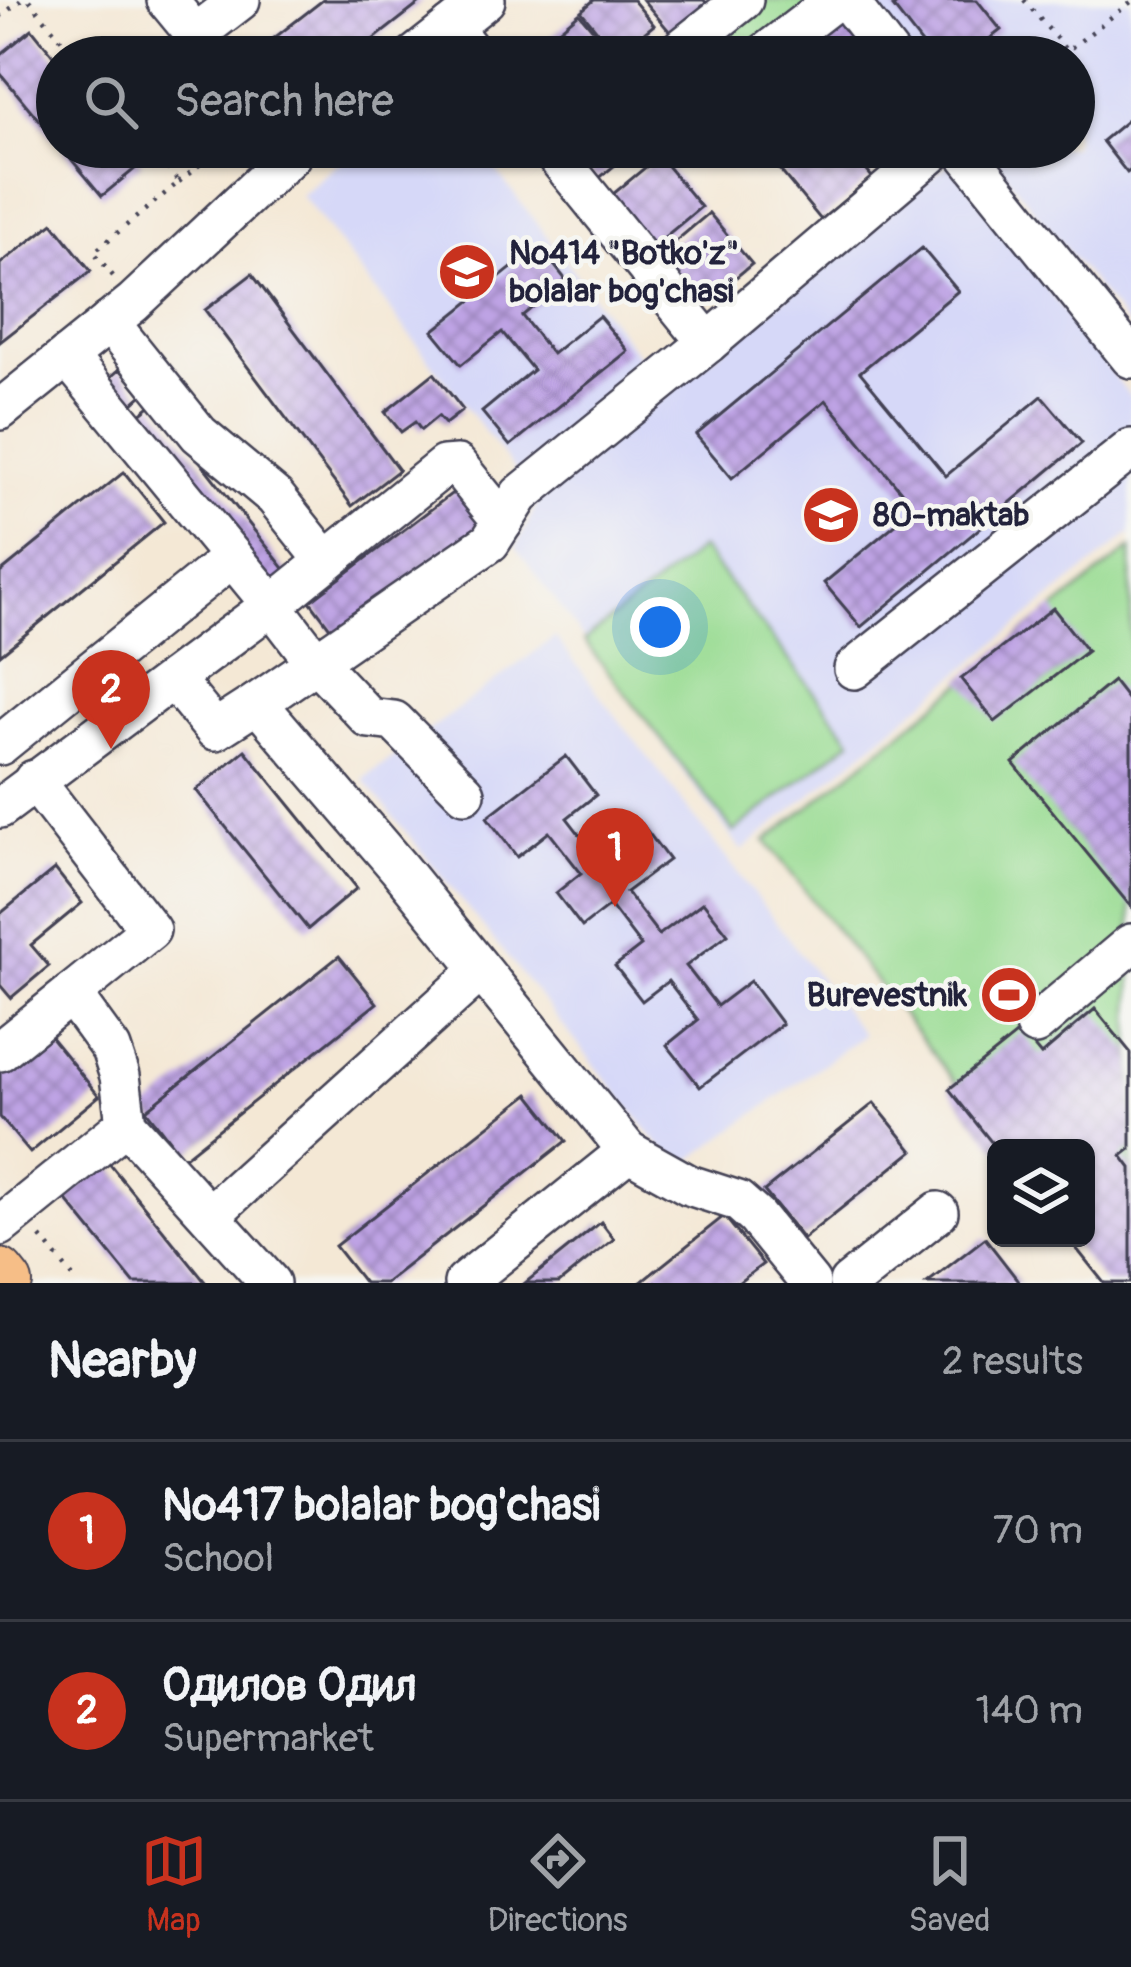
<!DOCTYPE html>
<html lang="en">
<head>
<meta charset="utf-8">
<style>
  :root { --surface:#171b24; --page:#20242c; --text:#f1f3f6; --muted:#9ea1a6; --line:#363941; --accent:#c8321e }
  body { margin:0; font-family:Pangolin,sans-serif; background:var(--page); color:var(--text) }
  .controls { position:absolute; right:36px; bottom:36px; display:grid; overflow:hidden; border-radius:18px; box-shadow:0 3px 9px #0004 }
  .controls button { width:108px; height:108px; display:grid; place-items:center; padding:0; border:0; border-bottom:3px solid var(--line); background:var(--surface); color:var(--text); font:60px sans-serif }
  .you { position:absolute; left:660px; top:627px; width:42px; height:42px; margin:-30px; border:9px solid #fff; border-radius:50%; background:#1a73e8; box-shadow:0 0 0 18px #1a73e833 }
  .badge { display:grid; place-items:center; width:78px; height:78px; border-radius:50%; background:var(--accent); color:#fff; font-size:39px; font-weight:700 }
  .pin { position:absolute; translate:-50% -99px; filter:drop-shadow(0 3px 6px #0008) }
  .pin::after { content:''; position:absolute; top:63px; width:42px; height:36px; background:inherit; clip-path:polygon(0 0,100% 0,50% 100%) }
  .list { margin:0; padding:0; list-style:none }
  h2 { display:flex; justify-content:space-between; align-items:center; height:156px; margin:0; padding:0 48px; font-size:51px }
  h2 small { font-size:39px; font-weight:400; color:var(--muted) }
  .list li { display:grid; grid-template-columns:78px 1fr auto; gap:36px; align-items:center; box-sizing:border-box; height:180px; padding:0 48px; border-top:3px solid var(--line) }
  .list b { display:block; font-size:45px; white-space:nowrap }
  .list p { margin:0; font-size:39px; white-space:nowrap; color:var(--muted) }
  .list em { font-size:39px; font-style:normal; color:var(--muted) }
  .icon { flex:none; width:66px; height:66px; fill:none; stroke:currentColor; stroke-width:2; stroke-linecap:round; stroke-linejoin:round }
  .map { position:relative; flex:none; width:1131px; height:1283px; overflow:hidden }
  .search { position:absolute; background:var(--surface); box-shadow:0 3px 9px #0004; left:36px; right:36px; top:36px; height:132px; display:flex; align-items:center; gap:30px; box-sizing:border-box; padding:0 42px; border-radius:66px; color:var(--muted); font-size:45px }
  .sheet { height:516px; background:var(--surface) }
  nav { display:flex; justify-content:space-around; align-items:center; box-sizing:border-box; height:168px; border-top:3px solid var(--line); background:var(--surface); font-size:33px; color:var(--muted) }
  nav a { display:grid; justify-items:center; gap:6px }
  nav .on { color:var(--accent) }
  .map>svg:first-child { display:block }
</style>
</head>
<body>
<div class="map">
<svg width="1131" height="1283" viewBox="0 0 1131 1283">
  <defs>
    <pattern id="building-cross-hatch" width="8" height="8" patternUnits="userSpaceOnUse" patternTransform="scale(3)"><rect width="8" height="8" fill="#bea3e4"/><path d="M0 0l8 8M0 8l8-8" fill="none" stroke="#9a84ba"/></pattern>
  </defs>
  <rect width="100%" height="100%" fill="#f6f6f2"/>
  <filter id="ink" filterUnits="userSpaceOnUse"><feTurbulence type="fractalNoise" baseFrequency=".00833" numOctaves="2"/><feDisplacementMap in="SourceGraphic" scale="24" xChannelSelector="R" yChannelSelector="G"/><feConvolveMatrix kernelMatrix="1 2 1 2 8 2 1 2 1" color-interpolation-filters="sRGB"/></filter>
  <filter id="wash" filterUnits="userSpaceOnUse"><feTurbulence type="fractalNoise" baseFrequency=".004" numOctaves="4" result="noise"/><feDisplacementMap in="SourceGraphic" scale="48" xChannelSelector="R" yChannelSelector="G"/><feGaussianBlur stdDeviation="2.7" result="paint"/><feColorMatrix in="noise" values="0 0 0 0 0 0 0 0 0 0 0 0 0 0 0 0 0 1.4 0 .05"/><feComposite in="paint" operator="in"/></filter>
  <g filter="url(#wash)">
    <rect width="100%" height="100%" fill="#f4e8d5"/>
    <g fill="#d6d8f8">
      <path d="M866,0H1131V331L984,147H1074V57H912Z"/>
      <path d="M358,147H478L650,371L517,473L301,195Z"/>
      <path d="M951,162L1131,398V533L742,851L516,548L540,498Z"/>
      <path d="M555,637L863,1035L679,1169L363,779Z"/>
    </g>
    <g fill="#9adc93" stroke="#5e7f67" stroke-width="3">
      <path d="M754,0H823L751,57H682Z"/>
      <path d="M701,548L852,740L734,832L584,641Z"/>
      <path d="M1131,548V1283L1078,1238H1086V1148H1007L766,841Z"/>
    </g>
    <g id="blocks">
      <g fill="url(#building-cross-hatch)">
        <path d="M323,0H424L351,57H281L269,42Z"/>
        <path d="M594,0H633L654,25L617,55L581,11Z"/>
        <path d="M643,0H704L711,9L675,38Z"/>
        <path d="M901,0H977L1001,30L966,57H932L893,7Z"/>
        <path d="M579,13L616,57H555L543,43Z"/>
        <path d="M839,14L875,57H787Z"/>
        <path d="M32,29L57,60V142L0,73V55Z"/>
        <path d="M1131,117V170L1127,173L1102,141Z"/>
        <path d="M61,147H129L142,163L102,196Z"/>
        <path d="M570,147H637L597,180Z"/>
        <path d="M805,147H847L872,177L821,220L779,169Z"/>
        <path d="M861,147H909L881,171Z"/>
        <path d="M659,156L701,207L649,250L607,199Z"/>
        <path d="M709,213L752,264L700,307L658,256Z"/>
        <path d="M53,223L91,271L0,342V264Z"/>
        <path d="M539,246L566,280L522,316L552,354L599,316L628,351L510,446L482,412L533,370L502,332L461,365L433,331Z"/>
        <path d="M922,248L958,291L860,372L946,476L1042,396L1082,443L861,627L824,583L915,508L826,400L732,478L696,435Z"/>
        <path d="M252,274L399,470L352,506L205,310Z"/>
        <path d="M120,369L142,395L125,410L103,384Z"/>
        <path d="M434,373L463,410L445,424L438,416L421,430L415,422L401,432L385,412Z"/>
        <path d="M154,403L294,581L275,596L134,419Z"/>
        <path d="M124,472L164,522L0,655V573Z"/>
        <path d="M459,488L490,529L340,641L310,601Z"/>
        <path d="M1053,608L1087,651L995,722L961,679Z"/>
        <path d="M1113,681L1131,704V907L1013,763Z"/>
        <path d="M245,750L357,888L308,929L196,790Z"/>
        <path d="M566,756L596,795L567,818L598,858L642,824L669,860L626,892L659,935L703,902L728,934L686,966L717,1006L750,981L782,1024L700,1087L667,1045L698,1020L668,981L642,1001L615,966L641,946L610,905L582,927L556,893L581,873L549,832L517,857L487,817Z"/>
        <path d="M55,869L82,903L31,945L49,966L11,998L0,985V914Z"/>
        <path d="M339,956L377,1003L183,1158L146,1110Z"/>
        <path d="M1095,1009L1131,1053V1149L1122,1156L1131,1168V1283H1104L1068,1238H1086V1148H996L949,1089L1021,1031L1041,1055Z"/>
        <path d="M45,1030L99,1096L30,1153L0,1117V1066Z"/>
        <path d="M529,1094L566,1141L385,1283H364L335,1246Z"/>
        <path d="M874,1103L913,1151L803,1239L764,1191Z"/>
        <path d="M108,1162L206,1283H134L64,1197Z"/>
        <path d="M724,1216L763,1264L738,1283H640Z"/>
        <path d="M601,1222L614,1239L559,1283H525Z"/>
        <path d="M985,1238L1020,1283H927Z"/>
      </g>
    </g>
  </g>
  <g filter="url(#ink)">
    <use href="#blocks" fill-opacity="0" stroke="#424052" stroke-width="3"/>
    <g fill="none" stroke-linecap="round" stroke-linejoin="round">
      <g stroke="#424052" stroke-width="44">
        <g id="minor">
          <path d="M167,0L214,57"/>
          <path d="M847,0L891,57"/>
          <path d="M196,34L240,0"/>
          <path d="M413,57L451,27"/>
          <path d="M475,57L451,27L485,0"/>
          <path d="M671,57L743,0"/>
          <path d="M761,57L835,0"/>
          <path d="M549,147L708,343L939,147"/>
          <path d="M961,147L1131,358"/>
          <path d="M109,322L199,434L275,497L326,561"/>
          <path d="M0,410L133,303L291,155"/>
          <path d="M854,669L1131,449"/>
          <path d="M173,679L215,730L257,703L398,867L628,1151L689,1185L738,1201L756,1217L810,1283"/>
          <path d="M257,703L490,542L520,495L708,343"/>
          <path d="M0,745L231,558"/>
          <path d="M34,780L150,930L71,994L111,1049L120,1076L126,1124L270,1283"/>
          <path d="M465,793L394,721L369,718L315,661L272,605L444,466L457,465L503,522"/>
          <path d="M0,808L272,605L67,356"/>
          <path d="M1035,1025L1131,944"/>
          <path d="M0,1051L71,994"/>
          <path d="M210,1215L480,971"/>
          <path d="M0,1226L126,1124"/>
          <path d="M464,1283L628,1151"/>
          <path d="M849,1283L938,1212"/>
        </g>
      </g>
      <g stroke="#424052" stroke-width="52">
        <path id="major" d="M0,1273L8,1283"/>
      </g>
      <g stroke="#424052" stroke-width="4.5" stroke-dasharray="3 9" stroke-linecap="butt">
        <path d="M29,0L76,57"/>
        <path d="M1024,0L1067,51L1131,2"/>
        <path d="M0,17L21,0"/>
        <path d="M135,57L155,41"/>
        <path d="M1074,110L1088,127"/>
        <path d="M179,182L221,147"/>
        <path d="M113,276L94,252L179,182L150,147"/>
        <path d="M41,1237L78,1283"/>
      </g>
      <use href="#minor" stroke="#fff" stroke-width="39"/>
      <use href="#major" stroke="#f6be87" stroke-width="48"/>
    </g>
  </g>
  <defs>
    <g id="school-disc" transform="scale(3)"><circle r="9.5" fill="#c8321e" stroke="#f6f6f2"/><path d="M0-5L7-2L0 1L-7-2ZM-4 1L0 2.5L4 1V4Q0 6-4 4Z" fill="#fff"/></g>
    <g id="stadium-disc" transform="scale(3)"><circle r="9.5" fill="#c8321e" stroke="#f6f6f2"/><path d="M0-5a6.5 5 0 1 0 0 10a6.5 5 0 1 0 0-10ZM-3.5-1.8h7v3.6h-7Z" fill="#fff"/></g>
  </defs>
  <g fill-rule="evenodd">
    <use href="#school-disc" x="467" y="272"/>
    <use href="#school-disc" x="831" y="515"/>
    <use href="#stadium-disc" x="1009" y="995"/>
  </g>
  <g text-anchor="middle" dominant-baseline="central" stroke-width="9" stroke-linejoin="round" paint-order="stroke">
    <g font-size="33" font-weight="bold" fill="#22223b" stroke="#f6f6f2" text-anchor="start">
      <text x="509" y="253">№414 "Botko'z"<tspan x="509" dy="38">bolalar bog'chasi</tspan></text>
      <text x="873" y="515">80-maktab</text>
      <text x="967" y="995" text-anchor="end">Burevestnik</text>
    </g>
  </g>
</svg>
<div class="controls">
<button><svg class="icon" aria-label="layers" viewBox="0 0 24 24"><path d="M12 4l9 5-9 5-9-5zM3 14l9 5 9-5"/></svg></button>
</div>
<div class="you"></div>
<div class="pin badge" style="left:615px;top:907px">1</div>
<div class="pin badge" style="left:111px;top:749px">2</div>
<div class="search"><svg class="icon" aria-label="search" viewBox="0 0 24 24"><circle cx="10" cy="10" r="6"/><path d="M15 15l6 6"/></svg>Search here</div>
</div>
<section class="sheet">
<h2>Nearby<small>2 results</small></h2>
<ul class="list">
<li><span class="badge">1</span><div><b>№417 bolalar bog'chasi</b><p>School</p></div><em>70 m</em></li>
<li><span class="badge">2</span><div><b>Одилов Одил</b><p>Supermarket</p></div><em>140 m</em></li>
</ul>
</section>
<nav>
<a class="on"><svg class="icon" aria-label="map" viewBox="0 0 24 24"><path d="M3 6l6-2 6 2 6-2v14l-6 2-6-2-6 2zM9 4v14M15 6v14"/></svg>Map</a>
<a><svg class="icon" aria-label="directions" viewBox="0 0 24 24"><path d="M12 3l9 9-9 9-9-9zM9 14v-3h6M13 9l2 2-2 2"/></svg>Directions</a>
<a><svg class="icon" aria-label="saved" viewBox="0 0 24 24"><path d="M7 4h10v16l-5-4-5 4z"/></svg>Saved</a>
</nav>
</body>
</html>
